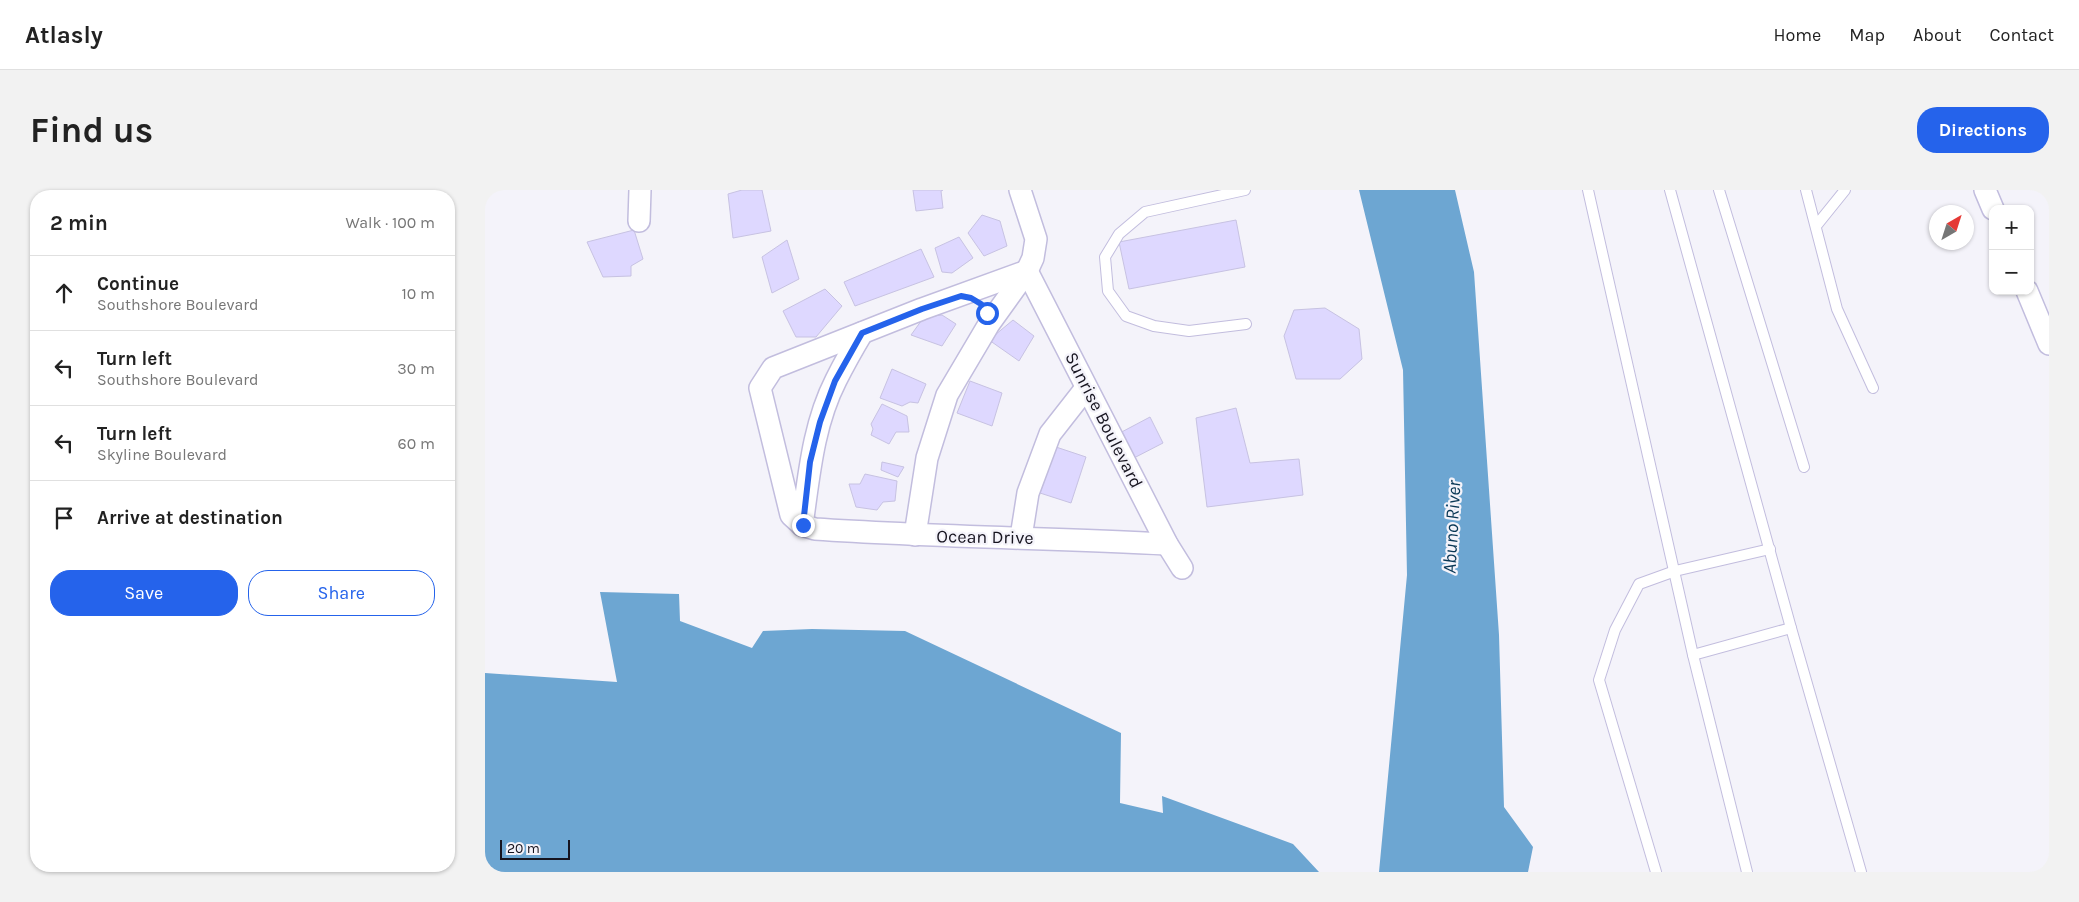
<!DOCTYPE html>
<html lang="en">
<head>
<meta charset="utf-8">
<style>
  :root { --surface:#fff; --page:#f2f2f2; --text:#222; --muted:#767676; --line:#e0e0e0; --accent:#2563eb }
  body { margin:0; font-family:Karla,sans-serif; background:var(--page); color:var(--text) }
  .controls { position:absolute; right:15px; top:15px; display:grid; overflow:hidden; border-radius:10px; box-shadow:0 1px 4px #0004 }
  .controls button { width:45px; height:45px; display:grid; place-items:center; padding:0; border:0; border-bottom:1px solid var(--line); background:var(--surface); color:var(--text); font:25px sans-serif }
  .compass { position:absolute; left:1444px; top:15px; width:45px; height:45px; border-radius:50%; background:var(--surface); box-shadow:0 1px 4px #0004; rotate:39deg }
  .scale { position:absolute; left:15px; bottom:12px; width:70px; box-sizing:border-box; padding-left:5px; border:2px solid #16141f; border-top:0; font-size:14px; line-height:18px; white-space:nowrap; color:#16141f; -webkit-text-stroke:4px #f4f3fa; paint-order:stroke }
  .stop { position:absolute; width:15px; height:15px; margin:-11px; border:4px solid #2563eb; border-radius:50%; background:#fff }
  .stop.end { background:#2563eb; border-color:#fff; box-shadow:0 1px 5px #0008 }
  .list { margin:0; padding:0; list-style:none }
  h2 { display:flex; justify-content:space-between; align-items:center; height:65px; margin:0; padding:0 20px; font-size:21px }
  h2 small { font-size:16px; font-weight:400; color:var(--muted) }
  .list li { display:grid; grid-template-columns:32px 1fr auto; gap:15px; align-items:center; box-sizing:border-box; height:75px; padding:0 20px; border-top:1px solid var(--line) }
  .list b { display:block; font-size:19px; white-space:nowrap }
  .list p { margin:0; font-size:16px; white-space:nowrap; color:var(--muted) }
  .list em { font-size:16px; font-style:normal; color:var(--muted) }
  .actions { display:flex; gap:10px; padding:15px 20px }
  .actions a { flex:1; padding:11px 0; border:1px solid var(--accent); border-radius:20px; text-align:center; font-size:18px; color:var(--accent) }
  .actions .main { background:var(--accent); color:#fff }
  .icon { flex:none; width:28px; height:28px; fill:none; stroke:currentColor; stroke-width:2; stroke-linecap:round; stroke-linejoin:round }
  .map { position:relative; flex:none; width:1564px; height:682px; overflow:hidden; border-radius:20px }
  header { display:flex; align-items:center; gap:30px; box-sizing:border-box; height:70px; padding:0 25px; background:var(--surface); border-bottom:1px solid var(--line) }
  header strong { font-size:24px }
  nav { display:flex; gap:28px; margin-inline-start:auto; font-size:18px }
  .intro { display:flex; align-items:center; justify-content:space-between; box-sizing:border-box; height:120px; padding:0 30px }
  h1 { margin:0; font-size:35px }
  .button { padding:12px 22px; border-radius:20px; background:var(--accent); color:#fff; font-size:18px; font-weight:700 }
  main { display:flex; gap:30px; padding:0 30px }
  aside { flex:1; background:var(--surface); border-radius:20px; box-shadow:0 1px 4px #0004 }
  .map>svg:first-child { display:block }
</style>
</head>
<body>
<header>
<strong>Atlasly</strong>
<nav><a>Home</a><a>Map</a><a>About</a><a>Contact</a></nav>
</header>
<div class="intro"><h1>Find us</h1><a class="button">Directions</a></div>
<main>
<aside>
<h2>2 min<small>Walk · 100 m</small></h2>
<ul class="list">
<li><svg class="icon" aria-label="ahead" viewBox="0 0 24 24"><path d="M12 20V5M6 11l6-6 6 6"/></svg><div><b>Continue</b><p>Southshore Boulevard</p></div><em>10 m</em></li>
<li><svg class="icon" aria-label="left" viewBox="0 0 24 24"><path d="M17 20v-9H6M10 6l-5 5 5 5"/></svg><div><b>Turn left</b><p>Southshore Boulevard</p></div><em>30 m</em></li>
<li><svg class="icon" aria-label="left" viewBox="0 0 24 24"><path d="M17 20v-9H6M10 6l-5 5 5 5"/></svg><div><b>Turn left</b><p>Skyline Boulevard</p></div><em>60 m</em></li>
<li><svg class="icon" aria-label="arrive" viewBox="0 0 24 24"><path d="M6 21V4h12l-3 4 3 4H6"/></svg><div><b>Arrive at destination</b></div></li>
</ul>
<div class="actions"><a class="main">Save</a><a>Share</a></div>
</aside>
<div class="map">
<svg width="1564" height="682" viewBox="0 0 1564 682">
  <rect width="100%" height="100%" fill="#f4f3fa"/>
  <g fill="#6da6d2">
    <path d="M874,0H970L989,82L1014,445L1019,617L1048,657L1043,682H894L922,385L918,180Z"/>
    <path d="M115,402L194,404L195,431L267,458L278,441L327,439L420,441L636,543L635,613L678,623L677,606L808,654L834,682H0V483L132,492Z"/>
  </g>
  <g fill="#ded8ff" stroke="#c7c2e2">
    <path d="M257,0H277L286,41L248,48L243,4Z"/>
    <path d="M428,0H458L456,1L458,18L431,21Z"/>
    <path d="M497,25L515,31L522,56L499,66L483,43Z"/>
    <path d="M751,30L760,77L644,99L634,52Z"/>
    <path d="M149,40L158,69L146,76V86L118,87L102,52Z"/>
    <path d="M474,47L488,68L467,83L457,82L450,58Z"/>
    <path d="M302,50L314,89L287,103L277,67Z"/>
    <path d="M436,59L449,87L370,116L359,92Z"/>
    <path d="M340,99L357,116L331,147H311L298,121Z"/>
    <path d="M840,118L874,139L877,169L855,189H811L799,146L809,120Z"/>
    <path d="M457,125L471,134L457,156L426,145L439,127Z"/>
    <path d="M528,130L549,146L534,171L504,150Z"/>
    <path d="M407,179L441,194L433,213L425,212L417,216L395,208Z"/>
    <path d="M485,191L517,203L507,236L472,223Z"/>
    <path d="M397,214L422,226L424,242H411L404,254L386,245L388,239L386,234Z"/>
    <path d="M751,218L765,273L814,269L818,305L722,317L711,228Z"/>
    <path d="M665,227L678,253L645,270L631,245Z"/>
    <path d="M571,257L601,267L586,313L555,303Z"/>
    <path d="M397,272L419,277L413,287L396,280Z"/>
    <path d="M380,284L412,291L410,311L398,312L392,320L371,317L364,294H375Z"/>
  </g>
  <g fill="none" stroke-linecap="round" stroke-linejoin="round">
    <g stroke="#c2bdde" stroke-width="12">
      <g id="service">
        <path d="M760,0L660,22L634,44L620,67L623,101L641,126L669,136L704,141L761,134"/>
        <path d="M1103,0L1208,465L1262,682"/>
        <path d="M1185,0L1306,438L1376,682"/>
        <path d="M1234,0L1319,277"/>
        <path d="M1321,0L1352,119L1388,198"/>
        <path d="M1331,36L1360,0"/>
        <path d="M1208,465L1306,438"/>
        <path d="M1171,682L1114,490L1130,440L1154,394L1190,381L1285,359"/>
      </g>
    </g>
    <g stroke="#c2bdde" stroke-width="24">
      <g id="minor">
        <path d="M1500,0L1508,19"/>
        <path d="M154,31L155,0"/>
        <path d="M542,81L437,119L288,178L275,198L306,325L317,335L330,339C447,347 565,348 682,354"/>
        <path d="M542,81L682,354L697,378"/>
        <path d="M1542,101L1564,154"/>
        <path d="M317,335C324,286 328,235 351,190C359,174 368,158 377,143"/>
        <path d="M430,345L442,268L462,205L504,134L542,81L548,68L551,49L535,0"/>
        <path d="M536,347L543,303L565,244L601,198"/>
      </g>
    </g>
    <use href="#service" stroke="#fff" stroke-width="10"/>
    <use href="#minor" stroke="#fff" stroke-width="21"/>
  </g>
  <g fill="none" stroke-linecap="round" stroke-linejoin="round">
    <path stroke="#2563eb" stroke-width="6" d="M318,335L325,272L335,232L350,191L377,143L437,119L476,106L486,108L496,114L502,123"/>
  </g>
  <g text-anchor="middle" dominant-baseline="central" stroke-width="4.5" stroke-linejoin="round" paint-order="stroke">
    <g font-size="18" fill="#16141f" stroke="#f4f3fa">
      <text transform="translate(619 230) rotate(63)">Sunrise Boulevard</text>
      <text transform="translate(500 347) rotate(1)">Ocean Drive</text>
    </g>
    <g font-size="19" font-style="italic" fill="#083755" stroke="#f4f3fa">
      <text transform="translate(967 337) rotate(-87)">Abuno River</text>
    </g>
  </g>
</svg>
<div class="controls">
<button>+</button>
<button>−</button>
</div>
<svg class="compass" viewBox="-18 -18 36 36"><path d="M0-13l5 13h-10z" fill="#e53935"/><path d="M0 13l5-13h-10z" fill="#767676"/></svg>
<div class="scale">20 m</div>
<div class="stop" style="left:502px;top:123px"></div>
<div class="stop end" style="left:318px;top:335px"></div>
</div>
</main>
</body>
</html>
